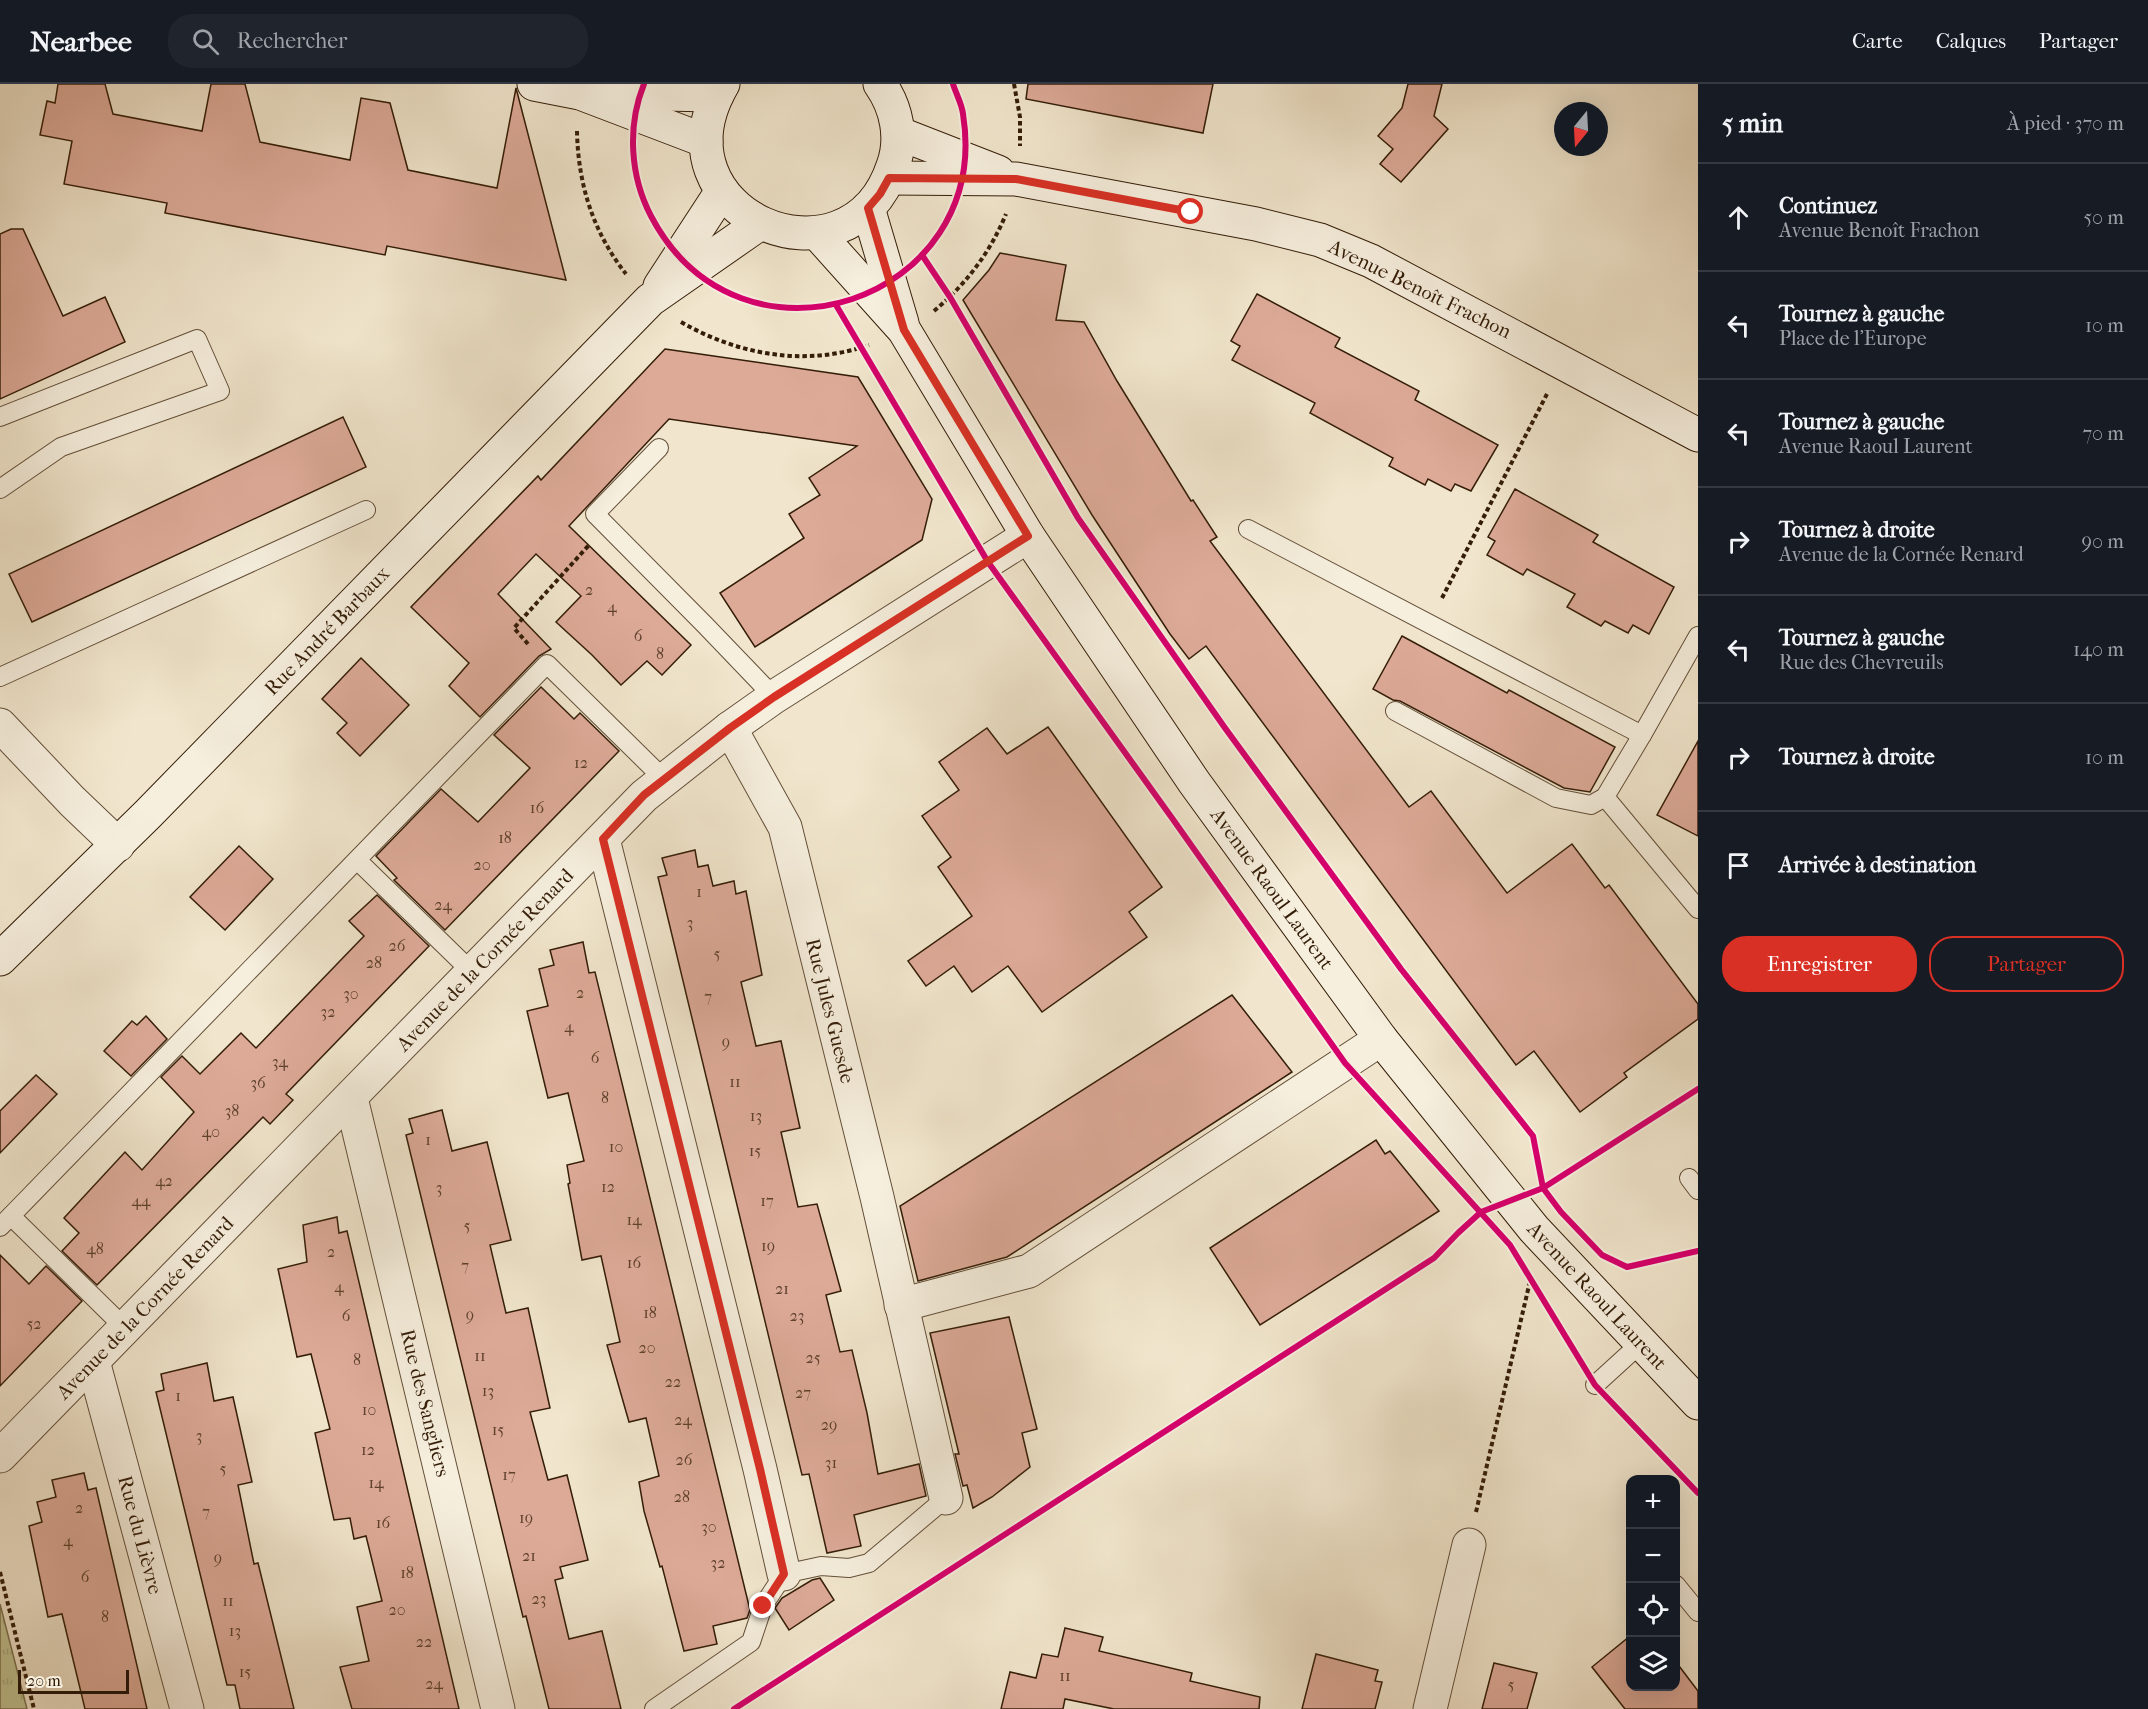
<!DOCTYPE html>
<html lang="fr">
<head>
<meta charset="utf-8">
<style>
  :root { --surface:#171b24; --page:#20242c; --text:#f1f3f6; --muted:#9ea1a6; --line:#363941; --accent:#d93025 }
  body { margin:0; font-family:"IM FELL French Canon",serif; background:var(--page); color:var(--text) }
  .controls { position:absolute; right:18px; bottom:18px; display:grid; overflow:hidden; border-radius:12px; box-shadow:0 6px 24px #0002 }
  .controls button { width:54px; height:54px; display:grid; place-items:center; padding:0; border:0; border-bottom:2px solid var(--line); background:var(--surface); color:var(--text); font:30px sans-serif }
  .compass { position:absolute; left:1554px; top:18px; width:54px; height:54px; border-radius:50%; background:var(--surface); box-shadow:0 6px 24px #0002; rotate:198deg }
  .scale { position:absolute; left:18px; bottom:15px; width:111px; box-sizing:border-box; padding-left:6px; border:3px solid #341d08; border-top:0; font-size:16px; line-height:21px; white-space:nowrap; color:#341d08; -webkit-text-stroke:4px #f6efde; paint-order:stroke }
  .stop { position:absolute; width:18px; height:18px; margin:-14px; border:4px solid #d93025; border-radius:50%; background:#fff }
  .stop.end { background:#d93025; border-color:#fff; box-shadow:0 2px 6px #0008 }
  .list { margin:0; padding:0; list-style:none }
  h2 { display:flex; justify-content:space-between; align-items:center; height:78px; margin:0; padding:0 24px; font-size:26px }
  h2 small { font-size:20px; font-weight:400; color:var(--muted) }
  .list li { display:grid; grid-template-columns:39px 1fr auto; gap:18px; align-items:center; box-sizing:border-box; height:108px; padding:0 24px; border-top:2px solid var(--line) }
  .list b { display:block; font-size:22px; white-space:nowrap }
  .list p { margin:0; font-size:20px; white-space:nowrap; color:var(--muted) }
  .list em { font-size:20px; font-style:normal; color:var(--muted) }
  .actions { display:flex; gap:12px; padding:18px 24px }
  .actions a { flex:1; padding:14px 0; border:2px solid var(--accent); border-radius:24px; text-align:center; font-size:21px; color:var(--accent) }
  .actions .main { background:var(--accent); color:#fff }
  .icon { flex:none; width:33px; height:33px; fill:none; stroke:currentColor; stroke-width:2; stroke-linecap:round; stroke-linejoin:round }
  .map { position:relative; flex:none; width:1698px; height:1625px; overflow:hidden }
  header { display:flex; align-items:center; gap:36px; box-sizing:border-box; height:84px; padding:0 30px; background:var(--surface); border-bottom:2px solid var(--line) }
  header strong { font-size:28px }
  nav { display:flex; gap:33px; margin-inline-start:auto; font-size:21px }
  .search { width:420px; height:54px; background:var(--page); display:flex; align-items:center; gap:15px; box-sizing:border-box; padding:0 21px; border-radius:24px; color:var(--muted); font-size:22px }
  main { display:flex }
  aside { flex:1; background:var(--surface) }
  .map>svg:first-child { display:block }
</style>
</head>
<body>
<header>
<strong>Nearbee</strong>
<div class="search"><svg class="icon" aria-label="search" viewBox="0 0 24 24"><circle cx="10" cy="10" r="6"/><path d="M15 15l6 6"/></svg>Rechercher</div>
<nav><a>Carte</a><a>Calques</a><a>Partager</a></nav>
</header>
<main>
<div class="map">
<svg width="1698" height="1625" viewBox="0 0 1698 1625">
  <defs>
    <pattern id="park-tufts" width="24" height="20" patternUnits="userSpaceOnUse" patternTransform="scale(1.5)"><rect width="24" height="20" fill="#c2c393"/><path d="M3 7l-1-3M5 7V3M7 7l1-3M15 17l-1-3M17 17v-4M19 17l1-3" fill="none" stroke="#a7a77d"/></pattern>
  </defs>
  <rect width="100%" height="100%" fill="#f1e6cd"/>
  <filter id="stains"><feTurbulence type="fractalNoise" baseFrequency=".00333" numOctaves="4"/><feColorMatrix values="0 0 0 0 .2 0 0 0 0 .09 0 0 0 0 .02 0 0 0 .5 -.17"/></filter>
  <radialGradient id="worn" r=".72"><stop offset=".6" stop-color="#630" stop-opacity="0"/><stop offset="1" stop-color="#630" stop-opacity=".3"/></radialGradient>
  <path fill="url(#park-tufts)" stroke="#7b704e" stroke-width="1.5" d="M0,1520L27,1625H0Z"/>
  <g fill="#ddaa98" stroke="#341d08" stroke-width="1.5">
    <path d="M58,0H105L113,30L202,47L211,0H245L260,58L350,76L361,14L390,19L408,86L497,104L516,4L566,196L387,162L385,171L165,129L167,119L64,100L72,57L40,51L47,17L55,19Z"/>
    <path d="M1028,0H1213L1203,49L1026,15Z"/>
    <path d="M1408,0H1442L1434,32L1448,45L1401,98L1380,80L1393,65L1378,52L1402,24Z"/>
    <path d="M11,145H23L63,232L105,213L125,258L0,315V150Z"/>
    <path d="M1000,169L1066,181L1056,236L1084,238L1117,297L1191,417L1193,416L1217,453L1210,457L1409,723L1431,707L1507,809L1572,760L1605,804L1609,801L1698,920V935L1624,989L1627,993L1580,1028L1534,967L1516,981L1206,562L1189,575L1170,550L1092,431L963,216L989,186Z"/>
    <path d="M1257,210L1340,254L1335,263L1419,307L1415,316L1498,361L1471,407L1455,400L1451,407L1428,395L1425,401L1389,382L1393,374L1310,329L1315,319L1232,276L1240,262L1231,257Z"/>
    <path d="M665,265L858,293L932,415L922,456L755,563L720,509L804,454L789,430L820,411L809,394L857,362L669,335L569,442L691,561L662,591L647,577L621,601L592,571L556,538L581,512L536,470L498,510L551,565L539,572L480,633L449,602L469,579L411,523L538,392L541,396Z"/>
    <path d="M343,333L366,383L32,538L9,490Z"/>
    <path d="M1515,405L1598,451L1593,458L1674,503L1649,550L1633,541L1628,549L1605,537L1601,542L1567,523L1575,510L1527,485L1523,491L1487,471L1495,457L1488,453Z"/>
    <path d="M1402,552L1507,609L1509,606L1615,663L1590,708L1564,704L1400,617L1393,616L1373,605Z"/>
    <path d="M361,574L409,621L360,672L337,649L347,639L322,615Z"/>
    <path d="M541,603L574,635L580,629L619,667L445,846L394,796L397,794L376,772L441,705L478,738L530,684L494,651Z"/>
    <path d="M1048,643L1162,803L1129,828L1147,853L1042,928L1008,882L972,908L954,882L926,902L908,877L972,832L938,783L951,773L922,732L959,706L939,678L987,644L1007,670Z"/>
    <path d="M1698,657V752L1657,731Z"/>
    <path d="M239,762L273,795L225,846L190,813Z"/>
    <path d="M695,766L698,783L708,781L713,802L734,797L736,810L746,807L762,891L741,898L756,962L781,957L800,1044L781,1048L798,1123L817,1120L841,1207L826,1211L840,1268L852,1266L867,1329L878,1390L919,1380L926,1412L854,1431L861,1462L827,1469L809,1390L802,1391L658,793L667,791L662,774Z"/>
    <path d="M377,811L429,862L286,1010L293,1016L270,1040L263,1033L97,1201L62,1167L79,1149L64,1134L125,1068L142,1086L194,1028L161,993L182,972L200,990L241,949L256,964L364,852L349,837Z"/>
    <path d="M583,858L589,889L595,888L750,1526L747,1534L713,1542L717,1560L684,1567L662,1482L660,1483L644,1427L639,1398L659,1392L646,1334L629,1338L607,1261L620,1258L601,1172L582,1176L568,1100L570,1099L567,1081L584,1077L568,1009L548,1014L527,927L548,922L539,885L554,881L550,866Z"/>
    <path d="M1232,911L1292,988L1007,1173L918,1197L900,1122Z"/>
    <path d="M146,932L167,955L131,992L104,967L132,937L137,941Z"/>
    <path d="M36,991L57,1010L0,1069V1027Z"/>
    <path d="M442,1026L452,1067L487,1058L511,1156L490,1161L506,1229L528,1224L550,1324L530,1328L548,1396L567,1391L588,1476L560,1483L563,1494L555,1496L569,1555L602,1547L621,1625H549L526,1532L523,1533L406,1051L413,1049L409,1035Z"/>
    <path d="M1376,1056L1385,1070L1390,1067L1439,1127L1260,1241L1210,1164Z"/>
    <path d="M337,1133L339,1149L347,1147L459,1625H352L340,1583L369,1577L357,1523L382,1517L366,1452L354,1455L350,1434L334,1436L315,1349L330,1345L311,1270L297,1273L278,1185L307,1178L303,1141Z"/>
    <path d="M0,1171L29,1200L46,1182L82,1217L0,1302Z"/>
    <path d="M1009,1233L1037,1345L1022,1349L1030,1383L992,1413L973,1424L967,1401L963,1402L955,1370H959L930,1249Z"/>
    <path d="M207,1279L214,1317L233,1313L252,1398L238,1401L254,1480L258,1479L294,1625H240L235,1601H227L156,1308L164,1306L161,1290Z"/>
    <path d="M84,1389L88,1406L96,1404L147,1625H85L62,1530L48,1533L29,1442L42,1438L37,1418L56,1413L52,1396Z"/>
    <path d="M820,1494L834,1516L789,1546L775,1524L782,1514L812,1496Z"/>
    <path d="M1065,1544L1103,1553L1099,1567L1192,1589L1190,1597L1260,1613L1259,1625H1114L1065,1615L1063,1625H1001L1010,1588L1036,1594L1042,1570L1058,1573Z"/>
    <path d="M1630,1552V1602H1676V1578L1698,1607V1625H1625L1592,1583Z"/>
    <path d="M1316,1570L1378,1586L1375,1597L1382,1598L1375,1625H1302Z"/>
    <path d="M1494,1579L1537,1589L1527,1625H1482Z"/>
  </g>
  <g fill="none" stroke-linecap="round" stroke-linejoin="round">
    <g stroke="#634f39" stroke-width="20">
      <g id="lane">
        <path d="M0,333L197,255L220,307L61,363L0,405"/>
        <path d="M659,364L595,430L705,541L774,613"/>
        <path d="M1248,445L1642,651"/>
        <path d="M0,593L366,426"/>
        <path d="M1395,627L1556,714L1591,721L1605,713L1642,651L1698,552"/>
        <path d="M1605,713L1698,825"/>
        <path d="M357,776L473,889"/>
        <path d="M1689,1094L1698,1106"/>
        <path d="M11,1132L125,1244"/>
        <path d="M0,1143L547,580L665,696"/>
        <path d="M1595,1301L1641,1259"/>
        <path d="M1676,1501L1698,1528"/>
        <path d="M654,1625L751,1558L763,1522L784,1490L821,1482L849,1484L869,1479L946,1414"/>
      </g>
    </g>
    <g stroke="#634f39" stroke-width="35">
      <g id="street">
        <path d="M0,641L72,717L118,761"/>
        <path d="M730,644L785,743L877,1113L946,1414"/>
        <path d="M603,755L760,1385L784,1490"/>
        <path d="M351,1014L498,1625"/>
        <path d="M901,1221L1029,1187L1381,955"/>
        <path d="M93,1277L187,1625"/>
        <path d="M0,1372L644,712L730,644L774,613L1028,452"/>
        <path d="M1430,1625L1469,1461"/>
      </g>
    </g>
    <g stroke="#341d08" stroke-width="35">
      <g id="secondary">
        <path d="M534,0L580,9L706,57"/>
        <path d="M723,0C647,130 849,215 893,82C903,55 897,24 880,0"/>
        <path d="M601,9L717,11"/>
        <path d="M898,49L998,88"/>
        <path d="M889,94L1016,95L1256,140L1320,156L1371,177L1698,351"/>
        <path d="M868,124L902,239"/>
        <path d="M817,149L904,246L1028,452L1194,698L1381,955L1534,1145L1698,1319"/>
        <path d="M660,202L722,107"/>
        <path d="M0,875L148,730L650,216L759,140"/>
      </g>
    </g>
    <g stroke="#341d08" stroke-width="4" stroke-dasharray="4.5 3" stroke-linecap="butt">
      <path d="M1014,0L1020,33V62"/>
      <path d="M577,47C578,100 593,148 626,190"/>
      <path d="M934,227C966,200 990,169 1006,130"/>
      <path d="M681,238C738,271 806,283 869,261"/>
      <path d="M1442,514L1547,310"/>
      <path d="M528,560L514,544L589,461"/>
      <path d="M1476,1428L1531,1193"/>
      <path d="M0,1488L34,1625"/>
    </g>
    <use href="#lane" stroke="#f6efde" stroke-width="18"/>
    <use href="#street" stroke="#f6efde" stroke-width="33"/>
    <use href="#secondary" stroke="#f6efde" stroke-width="33"/>
    <g stroke="#f6efde" stroke-width="10">
      <g id="cycleway">
        <path d="M644,0C627,42 630,92 651,132C740,302 993,218 963,30C962,20 956,10 953,0"/>
        <path d="M922,171L950,213L1078,434L1225,644L1401,885L1533,1052L1543,1104L1561,1128L1602,1171L1627,1183L1698,1167"/>
        <path d="M836,221L988,478L1172,734L1345,979L1510,1161L1595,1301L1698,1409"/>
        <path d="M734,1625L1434,1174L1458,1149L1481,1128L1543,1104L1698,1005"/>
      </g>
    </g>
    <use href="#cycleway" stroke="#d6006c" stroke-width="6"/>
  </g>
  <g fill="none" stroke-linecap="round" stroke-linejoin="round">
    <path stroke="#d93025" stroke-width="8" d="M763,1522L784,1490L760,1385L603,755L644,711L730,644L774,613L1028,452L904,246L868,124L880,110L889,94L1016,95L1191,128"/>
  </g>
  <g text-anchor="middle" dominant-baseline="central" stroke-width="4.5" stroke-linejoin="round" paint-order="stroke">
    <g font-size="16" fill="#5e402c">
      <text x="589" y="505">2</text>
      <text x="612" y="522">4</text>
      <text x="638" y="551">6</text>
      <text x="660" y="569">8</text>
      <text x="581" y="678">12</text>
      <text x="537" y="723">16</text>
      <text x="505" y="753">18</text>
      <text x="482" y="780">20</text>
      <text x="699" y="807">1</text>
      <text x="443" y="820">24</text>
      <text x="690" y="838">3</text>
      <text x="397" y="861">26</text>
      <text x="717" y="869">5</text>
      <text x="374" y="878">28</text>
      <text x="580" y="908">2</text>
      <text x="351" y="909">30</text>
      <text x="708" y="912">7</text>
      <text x="328" y="927">32</text>
      <text x="569" y="942">4</text>
      <text x="726" y="957">9</text>
      <text x="595" y="973">6</text>
      <text x="280" y="977">34</text>
      <text x="735" y="997">11</text>
      <text x="258" y="998">36</text>
      <text x="605" y="1013">8</text>
      <text x="232" y="1026">38</text>
      <text x="756" y="1031">13</text>
      <text x="211" y="1047">40</text>
      <text x="428" y="1055">1</text>
      <text x="616" y="1062">10</text>
      <text x="755" y="1066">15</text>
      <text x="164" y="1096">42</text>
      <text x="608" y="1102">12</text>
      <text x="439" y="1103">3</text>
      <text x="141" y="1116">44</text>
      <text x="767" y="1116">17</text>
      <text x="634" y="1135">14</text>
      <text x="467" y="1141">5</text>
      <text x="768" y="1161">19</text>
      <text x="95" y="1164">48</text>
      <text x="331" y="1167">2</text>
      <text x="634" y="1178">16</text>
      <text x="465" y="1181">7</text>
      <text x="339" y="1202">4</text>
      <text x="782" y="1204">21</text>
      <text x="650" y="1228">18</text>
      <text x="470" y="1230">9</text>
      <text x="346" y="1231">6</text>
      <text x="797" y="1231">23</text>
      <text x="34" y="1239">52</text>
      <text x="647" y="1263">20</text>
      <text x="480" y="1271">11</text>
      <text x="813" y="1273">25</text>
      <text x="357" y="1275">8</text>
      <text x="673" y="1297">22</text>
      <text x="488" y="1306">13</text>
      <text x="803" y="1308">27</text>
      <text x="178" y="1311">1</text>
      <text x="369" y="1325">10</text>
      <text x="683" y="1335">24</text>
      <text x="829" y="1340">29</text>
      <text x="498" y="1345">15</text>
      <text x="199" y="1351">3</text>
      <text x="368" y="1365">12</text>
      <text x="684" y="1375">26</text>
      <text x="831" y="1378">31</text>
      <text x="223" y="1384">5</text>
      <text x="509" y="1390">17</text>
      <text x="376" y="1398">14</text>
      <text x="682" y="1412">28</text>
      <text x="79" y="1423">2</text>
      <text x="206" y="1427">7</text>
      <text x="526" y="1433">19</text>
      <text x="383" y="1438">16</text>
      <text x="709" y="1442">30</text>
      <text x="68" y="1456">4</text>
      <text x="529" y="1471">21</text>
      <text x="218" y="1473">9</text>
      <text x="718" y="1478">32</text>
      <text x="407" y="1488">18</text>
      <text x="85" y="1492">6</text>
      <text x="539" y="1514">23</text>
      <text x="228" y="1516">11</text>
      <text x="397" y="1525">20</text>
      <text x="105" y="1532">8</text>
      <text x="235" y="1546">13</text>
      <text x="424" y="1557">22</text>
      <text x="245" y="1587">15</text>
      <text x="1065" y="1591">11</text>
      <text x="434" y="1599">24</text>
      <text x="1511" y="1600">5</text>
    </g>
    <g font-size="20" fill="#341d08" stroke="#f6efde">
      <text transform="translate(1420 205) rotate(26)">Avenue Benoît Frachon</text>
      <text transform="translate(327 547) rotate(-46)">Rue André Barbaux</text>
      <text transform="translate(1272 805) rotate(54)">Avenue Raoul Laurent</text>
      <text transform="translate(485 876) rotate(-46)">Avenue de la Cornée Renard</text>
      <text transform="translate(830 927) rotate(76)">Rue Jules Guesde</text>
      <text transform="translate(1597 1212) rotate(47)">Avenue Raoul Laurent</text>
      <text transform="translate(145 1224) rotate(-46)">Avenue de la Cornée Renard</text>
      <text transform="translate(425 1319) rotate(76)">Rue des Sangliers</text>
      <text transform="translate(140 1451) rotate(75)">Rue du Lièvre</text>
    </g>
  </g>
  <rect width="100%" height="100%" filter="url(#stains)"/>
  <rect width="100%" height="100%" fill="url(#worn)"/>
</svg>
<div class="controls">
<button>+</button>
<button>−</button>
<button><svg class="icon" aria-label="locate" viewBox="0 0 24 24"><circle cx="12" cy="12" r="6"/><path d="M12 2v4M12 18v4M2 12h4M18 12h4"/></svg></button>
<button><svg class="icon" aria-label="layers" viewBox="0 0 24 24"><path d="M12 4l9 5-9 5-9-5zM3 14l9 5 9-5"/></svg></button>
</div>
<svg class="compass" viewBox="-18 -18 36 36"><path d="M0-13l5 13h-10z" fill="#e53935"/><path d="M0 13l5-13h-10z" fill="#9ea1a6"/></svg>
<div class="scale">20 m</div>
<div class="stop" style="left:1191px;top:128px"></div>
<div class="stop end" style="left:763px;top:1522px"></div>
</div>
<aside>
<h2>5 min<small>À pied · 370 m</small></h2>
<ul class="list">
<li><svg class="icon" aria-label="ahead" viewBox="0 0 24 24"><path d="M12 20V5M6 11l6-6 6 6"/></svg><div><b>Continuez</b><p>Avenue Benoît Frachon</p></div><em>50 m</em></li>
<li><svg class="icon" aria-label="left" viewBox="0 0 24 24"><path d="M17 20v-9H6M10 6l-5 5 5 5"/></svg><div><b>Tournez à gauche</b><p>Place de l'Europe</p></div><em>10 m</em></li>
<li><svg class="icon" aria-label="left" viewBox="0 0 24 24"><path d="M17 20v-9H6M10 6l-5 5 5 5"/></svg><div><b>Tournez à gauche</b><p>Avenue Raoul Laurent</p></div><em>70 m</em></li>
<li><svg class="icon" aria-label="right" viewBox="0 0 24 24"><path d="M7 20v-9h11M14 6l5 5-5 5"/></svg><div><b>Tournez à droite</b><p>Avenue de la Cornée Renard</p></div><em>90 m</em></li>
<li><svg class="icon" aria-label="left" viewBox="0 0 24 24"><path d="M17 20v-9H6M10 6l-5 5 5 5"/></svg><div><b>Tournez à gauche</b><p>Rue des Chevreuils</p></div><em>140 m</em></li>
<li><svg class="icon" aria-label="right" viewBox="0 0 24 24"><path d="M7 20v-9h11M14 6l5 5-5 5"/></svg><div><b>Tournez à droite</b></div><em>10 m</em></li>
<li><svg class="icon" aria-label="arrive" viewBox="0 0 24 24"><path d="M6 21V4h12l-3 4 3 4H6"/></svg><div><b>Arrivée à destination</b></div></li>
</ul>
<div class="actions"><a class="main">Enregistrer</a><a>Partager</a></div>
</aside>
</main>
</body>
</html>
